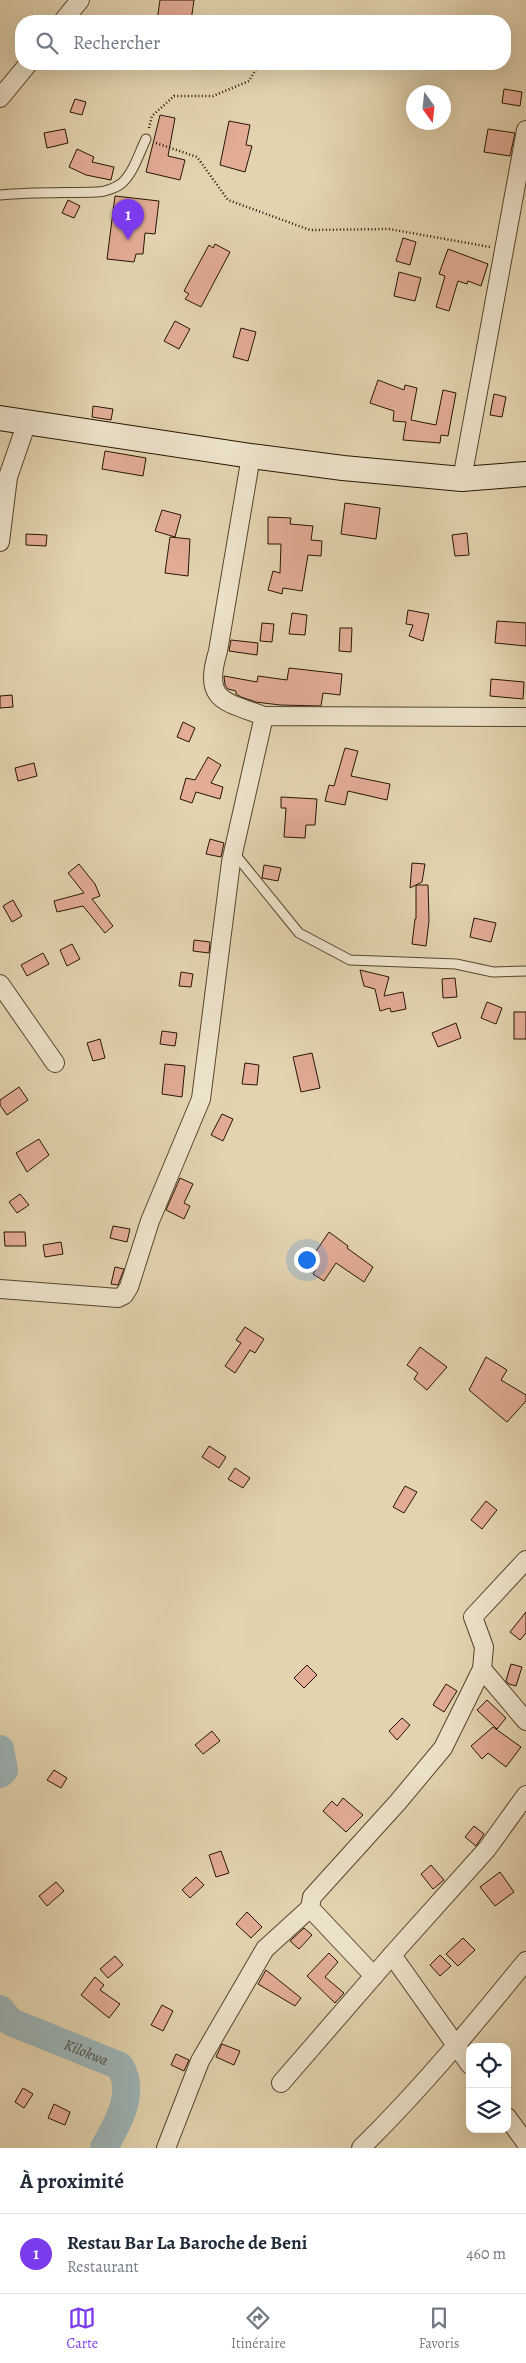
<!DOCTYPE html>
<html lang="fr">
<head>
<meta charset="utf-8">
<style>
  :root { --surface:#fff; --page:#f2f2f3; --text:#1f2937; --muted:#747a83; --line:#e0e1e3; --accent:#7c3aed }
  body { margin:0; font-family:Alegreya,serif; background:var(--page); color:var(--text) }
  .controls { position:absolute; right:15px; bottom:15px; display:grid; overflow:hidden; border-radius:10px; box-shadow:0 5px 20px #0002 }
  .controls button { width:45px; height:45px; display:grid; place-items:center; padding:0; border:0; border-bottom:1px solid var(--line); background:var(--surface); color:var(--text); font:25px sans-serif }
  .compass { position:absolute; left:406px; top:85px; width:45px; height:45px; border-radius:50%; background:var(--surface); box-shadow:0 5px 20px #0002; rotate:165deg }
  .you { position:absolute; left:306px; top:1259px; width:18px; height:18px; margin:-12px; border:4px solid #fff; border-radius:50%; background:#1a73e8; box-shadow:0 0 0 8px #1a73e833 }
  .badge { display:grid; place-items:center; width:32px; height:32px; border-radius:50%; background:var(--accent); color:#fff; font-size:16px; font-weight:700 }
  .pin { position:absolute; translate:-50% -41px; filter:drop-shadow(0 1px 2px #0008) }
  .pin::after { content:''; position:absolute; top:26px; width:18px; height:15px; background:inherit; clip-path:polygon(0 0,100% 0,50% 100%) }
  .list { margin:0; padding:0; list-style:none }
  h2 { display:flex; justify-content:space-between; align-items:center; height:65px; margin:0; padding:0 20px; font-size:21px }
  h2 small { font-size:16px; font-weight:400; color:var(--muted) }
  .list li { display:grid; grid-template-columns:32px 1fr auto; gap:15px; align-items:center; box-sizing:border-box; height:80px; padding:0 20px; border-top:1px solid var(--line) }
  .list b { display:block; font-size:19px; white-space:nowrap }
  .list p { margin:0; font-size:16px; white-space:nowrap; color:var(--muted) }
  .list em { font-size:16px; font-style:normal; color:var(--muted) }
  .icon { flex:none; width:28px; height:28px; fill:none; stroke:currentColor; stroke-width:2; stroke-linecap:round; stroke-linejoin:round }
  .map { position:relative; flex:none; width:526px; height:2148px; overflow:hidden }
  .search { position:absolute; background:var(--surface); box-shadow:0 5px 20px #0002; left:15px; right:15px; top:15px; height:55px; display:flex; align-items:center; gap:12px; box-sizing:border-box; padding:0 18px; border-radius:20px; color:var(--muted); font-size:19px }
  .sheet { height:145px; background:var(--surface) }
  nav { display:flex; justify-content:space-around; align-items:center; box-sizing:border-box; height:70px; border-top:1px solid var(--line); background:var(--surface); font-size:14px; color:var(--muted) }
  nav a { display:grid; justify-items:center; gap:2px }
  nav .on { color:var(--accent) }
  .map>svg:first-child { display:block }
</style>
</head>
<body>
<div class="map">
<svg width="526" height="2148" viewBox="0 0 526 2148">
  <rect width="100%" height="100%" fill="#e3d4af"/>
  <filter id="stains"><feTurbulence type="fractalNoise" baseFrequency=".004" numOctaves="4"/><feColorMatrix values="0 0 0 0 .2 0 0 0 0 .09 0 0 0 0 .02 0 0 0 .5 -.17"/></filter>
  <radialGradient id="worn" r=".72"><stop offset=".6" stop-color="#630" stop-opacity="0"/><stop offset="1" stop-color="#630" stop-opacity=".3"/></radialGradient>
  <g fill="none" stroke-linecap="round" stroke-linejoin="round">
    <g stroke="#9cb5b7" stroke-width="28">
      <path d="M0,1749L4,1770L0,1774"/>
      <path id="s1" d="M0,2009L11,2022L120,2066C136,2094 118,2122 104,2148"/>
    </g>
  </g>
  <g fill="#e2ac95" stroke="#291502">
    <path d="M160,0H194L191,21H157Z"/>
    <path d="M504,89L522,92L520,106L502,103Z"/>
    <path d="M75,99L86,102L82,115L70,112Z"/>
    <path d="M160,115L175,118L168,156L185,160L180,180L146,172Z"/>
    <path d="M229,121L250,125L246,145L252,146L245,172L220,165Z"/>
    <path d="M65,129L68,143L47,148L44,133Z"/>
    <path d="M488,129L515,133L510,156L484,152Z"/>
    <path d="M77,149L94,157L92,162L114,167L111,180L86,175L69,167Z"/>
    <path d="M115,196L159,201L155,234L145,233L143,254H136L134,262L107,259Z"/>
    <path d="M68,200L80,206L74,218L62,213Z"/>
    <path d="M403,238L416,242L410,265L396,261Z"/>
    <path d="M215,244L230,252L201,307L185,299L189,294L184,291L209,245L213,248Z"/>
    <path d="M448,249L488,264L481,286L468,281L467,284L458,281L449,311L436,307L445,276L439,274Z"/>
    <path d="M399,272L421,278L415,301L394,296Z"/>
    <path d="M175,321L190,329L179,349L164,341Z"/>
    <path d="M241,328L256,332L248,361L233,357Z"/>
    <path d="M378,380L404,390L405,385L417,388L411,420L436,425L443,390L456,393L448,436L441,435L440,443L403,440L406,422L393,421L394,411L370,403Z"/>
    <path d="M494,394L506,397L502,417L490,415Z"/>
    <path d="M93,406L113,409L111,420L92,417Z"/>
    <path d="M105,451L146,458L143,476L102,469Z"/>
    <path d="M345,503L380,508L376,539L341,534Z"/>
    <path d="M162,510L181,515L175,537L155,531Z"/>
    <path d="M268,517L291,518L290,524L313,526L311,540L322,541L321,556L308,555L302,591L283,588L282,594L268,590L273,571L280,573L281,544H268Z"/>
    <path d="M467,533L469,555L455,556L452,535Z"/>
    <path d="M26,534L47,535L46,546L26,545Z"/>
    <path d="M170,537L190,539L188,576L165,573Z"/>
    <path d="M408,610L429,614L423,641L409,636L413,625L406,624Z"/>
    <path d="M292,613L307,615L305,635L289,634Z"/>
    <path d="M497,621L526,623V646L495,643Z"/>
    <path d="M262,623L274,624L272,642L260,641Z"/>
    <path d="M340,628H352L351,652L339,651Z"/>
    <path d="M231,640L258,643L257,655L229,651Z"/>
    <path d="M289,668L342,674L340,695L323,693L321,706L280,705L256,702L241,697L236,694V691L228,689L225,685L224,676L257,682L258,676L287,680Z"/>
    <path d="M491,679L524,682L523,699L490,696Z"/>
    <path d="M12,695L13,707L0,708V696Z"/>
    <path d="M183,722L195,728L189,742L177,737Z"/>
    <path d="M345,748L358,751L351,776L390,784L387,800L348,791L345,805L325,801L329,785L334,786Z"/>
    <path d="M208,757L221,765L211,783L223,787L220,799L196,792L192,803L180,799L186,778L195,780Z"/>
    <path d="M34,763L37,776L18,781L15,768Z"/>
    <path d="M281,797L317,799L315,825H306L305,838L284,837L286,808H281Z"/>
    <path d="M210,839L224,843L221,857L206,854Z"/>
    <path d="M412,863L425,864L422,882L416,885H428L429,921L426,946L412,944L415,919H416V885L410,888Z"/>
    <path d="M79,864L95,884L100,896L92,899L113,926L105,933L83,906L57,912L54,901L84,893L68,873Z"/>
    <path d="M264,865L281,868L278,881L262,878Z"/>
    <path d="M13,900L22,916L12,922L3,906Z"/>
    <path d="M474,918L496,923L491,942L470,937Z"/>
    <path d="M194,940L210,942L209,953L193,951Z"/>
    <path d="M72,944L80,959L67,966L60,950Z"/>
    <path d="M43,953L49,964L27,976L21,965Z"/>
    <path d="M360,970L389,977L384,996L403,992L406,1009L391,1012L390,1008L380,1011L375,989L364,986Z"/>
    <path d="M181,972L193,974L191,987L179,986Z"/>
    <path d="M455,978L457,997L443,998L442,979Z"/>
    <path d="M487,1002L502,1008L496,1024L481,1018Z"/>
    <rect x="514" y="1012" width="12" height="27"/>
    <path d="M456,1023L461,1038L438,1047L432,1033Z"/>
    <path d="M162,1031L177,1033L175,1046L160,1044Z"/>
    <path d="M100,1039L105,1058L93,1061L87,1043Z"/>
    <path d="M312,1053L320,1088L301,1092L293,1057Z"/>
    <path d="M245,1063L259,1065L257,1085L242,1084Z"/>
    <path d="M165,1064L185,1066L182,1097L162,1094Z"/>
    <path d="M19,1087L28,1100L7,1115L0,1105V1100Z"/>
    <path d="M222,1114L233,1119L223,1141L211,1135Z"/>
    <path d="M39,1139L49,1155L27,1172L16,1153Z"/>
    <path d="M180,1178L193,1184L184,1203L190,1206L184,1219L166,1210Z"/>
    <path d="M20,1194L29,1205L17,1213L9,1202Z"/>
    <path d="M113,1226L130,1229L127,1242L110,1238Z"/>
    <path d="M4,1232H25L26,1246H5Z"/>
    <path d="M329,1232L348,1246L347,1248L373,1267L364,1282L336,1263L324,1281L313,1274L316,1269L308,1263Z"/>
    <path d="M61,1242L63,1254L45,1257L43,1245Z"/>
    <path d="M115,1267L124,1269L118,1285L111,1284Z"/>
    <path d="M245,1327L264,1339L255,1353L250,1350L235,1373L225,1366L241,1343L236,1340Z"/>
    <path d="M420,1347L447,1367L427,1390L414,1379L418,1373L407,1365Z"/>
    <path d="M486,1357L507,1370L501,1380L526,1395V1401L507,1422L469,1390Z"/>
    <path d="M209,1446L226,1457L219,1468L202,1457Z"/>
    <path d="M235,1468L250,1478L243,1488L228,1479Z"/>
    <path d="M405,1486L417,1492L404,1513L393,1507Z"/>
    <path d="M486,1501L497,1510L482,1529L471,1520Z"/>
    <path d="M526,1612V1633L520,1640L510,1632Z"/>
    <path d="M511,1664L522,1667L516,1686L509,1684L506,1681Z"/>
    <path d="M307,1665L317,1675L304,1688L294,1678Z"/>
    <path d="M446,1684L457,1691L444,1712L433,1705Z"/>
    <path d="M487,1700L506,1718L497,1729L477,1710Z"/>
    <path d="M402,1718L410,1725L397,1740L389,1731Z"/>
    <path d="M493,1727L521,1747L506,1767L488,1753L482,1759L471,1746Z"/>
    <path d="M212,1731L220,1741L203,1754L195,1745Z"/>
    <path d="M54,1770L67,1778L61,1788L47,1780Z"/>
    <path d="M343,1798L363,1815L346,1832L323,1811L332,1801L337,1806Z"/>
    <path d="M474,1826L484,1834L476,1846L465,1837Z"/>
    <path d="M221,1851L229,1873L216,1877L209,1855Z"/>
    <path d="M431,1865L444,1880L433,1889L421,1874Z"/>
    <path d="M500,1872L514,1892L495,1906L480,1887Z"/>
    <path d="M196,1877L204,1885L190,1898L182,1890Z"/>
    <path d="M56,1882L64,1891L47,1906L39,1896Z"/>
    <path d="M247,1912L262,1927L251,1938L236,1924Z"/>
    <path d="M304,1928L312,1935L299,1949L290,1941Z"/>
    <path d="M463,1938L475,1950L458,1966L446,1954Z"/>
    <path d="M329,1953L338,1962L325,1977L344,1993L335,2003L307,1976Z"/>
    <path d="M440,1955L451,1966L440,1976L430,1965Z"/>
    <path d="M115,1956L123,1965L108,1978L100,1969Z"/>
    <path d="M266,1970L301,1998L295,2006L258,1984Z"/>
    <path d="M95,1977L104,1985L100,1990L120,2004L109,2018L81,1995Z"/>
    <path d="M162,2005L173,2011L163,2031L151,2025Z"/>
    <path d="M222,2044L240,2051L234,2065L216,2057Z"/>
    <path d="M176,2054L189,2060L184,2071L171,2065Z"/>
    <path d="M23,2088L33,2094L24,2108L15,2102Z"/>
    <path d="M54,2104L70,2112L65,2125L48,2118Z"/>
  </g>
  <g fill="none" stroke-linecap="round" stroke-linejoin="round">
    <g stroke="#58452d" stroke-width="11">
      <g id="lane">
        <path d="M0,195C32,192 64,193 97,192C104,192 116,188 122,183C134,172 139,153 146,139"/>
        <path d="M234,853L299,933L350,960L456,964L493,972L526,971"/>
      </g>
    </g>
    <g stroke="#58452d" stroke-width="20">
      <g id="street">
        <path d="M63,21L80,0"/>
        <path d="M0,98L28,64"/>
        <path d="M251,456L218,651C203,701 223,701 264,716"/>
        <path d="M462,479L526,130"/>
        <path d="M0,542L8,477L27,422"/>
        <path d="M0,984L55,1063"/>
        <path d="M0,1289L118,1298L124,1295L129,1287L150,1221L201,1099L231,862L264,716L526,717"/>
        <path d="M482,1669L526,1721"/>
        <path d="M392,1955L470,2065"/>
        <path d="M374,1976L310,1908L312,1897L398,1802L443,1748L482,1669L484,1647L473,1617L526,1560"/>
        <path d="M281,2083L392,1955L487,1849L526,1795"/>
        <path d="M507,2117L526,2143"/>
        <path d="M166,2148L200,2061L265,1949L310,1908"/>
        <path d="M361,2148C421,2089 473,2026 526,1961"/>
      </g>
    </g>
    <g stroke="#291502" stroke-width="26">
      <path id="secondary" d="M0,418L251,456L343,468L462,479L526,474"/>
    </g>
    <g stroke="#291502" stroke-width="2.5" stroke-dasharray="1 2.5" stroke-linecap="butt">
      <path d="M149,128L152,116L174,96H213L249,81L259,64"/>
      <path d="M156,143L197,157L228,200L310,230L389,229L490,247"/>
    </g>
    <use href="#lane" stroke="#ede3cb" stroke-width="9"/>
    <use href="#street" stroke="#ede3cb" stroke-width="18"/>
    <use href="#secondary" stroke="#ede3cb" stroke-width="24"/>
  </g>
  <g text-anchor="middle" dominant-baseline="central" stroke-width="4.5" stroke-linejoin="round" paint-order="stroke">
    <g font-size="15" font-style="italic" fill="#514d41" stroke="#ede3cb">
      <text stroke="none"><textPath href="#s1" startOffset="98">Kilokwa</textPath></text>
    </g>
  </g>
  <rect width="100%" height="100%" filter="url(#stains)"/>
  <rect width="100%" height="100%" fill="url(#worn)"/>
</svg>
<div class="controls">
<button><svg class="icon" aria-label="locate" viewBox="0 0 24 24"><circle cx="12" cy="12" r="6"/><path d="M12 2v4M12 18v4M2 12h4M18 12h4"/></svg></button>
<button><svg class="icon" aria-label="layers" viewBox="0 0 24 24"><path d="M12 4l9 5-9 5-9-5zM3 14l9 5 9-5"/></svg></button>
</div>
<svg class="compass" viewBox="-18 -18 36 36"><path d="M0-13l5 13h-10z" fill="#e53935"/><path d="M0 13l5-13h-10z" fill="#747a83"/></svg>
<div class="you"></div>
<div class="pin badge" style="left:128px;top:240px">1</div>
<div class="search"><svg class="icon" aria-label="search" viewBox="0 0 24 24"><circle cx="10" cy="10" r="6"/><path d="M15 15l6 6"/></svg>Rechercher</div>
</div>
<section class="sheet">
<h2>À proximité<small></small></h2>
<ul class="list">
<li><span class="badge">1</span><div><b>Restau Bar La Baroche de Beni</b><p>Restaurant</p></div><em>460 m</em></li>
</ul>
</section>
<nav>
<a class="on"><svg class="icon" aria-label="map" viewBox="0 0 24 24"><path d="M3 6l6-2 6 2 6-2v14l-6 2-6-2-6 2zM9 4v14M15 6v14"/></svg>Carte</a>
<a><svg class="icon" aria-label="directions" viewBox="0 0 24 24"><path d="M12 3l9 9-9 9-9-9zM9 14v-3h6M13 9l2 2-2 2"/></svg>Itinéraire</a>
<a><svg class="icon" aria-label="saved" viewBox="0 0 24 24"><path d="M7 4h10v16l-5-4-5 4z"/></svg>Favoris</a>
</nav>
</body>
</html>
